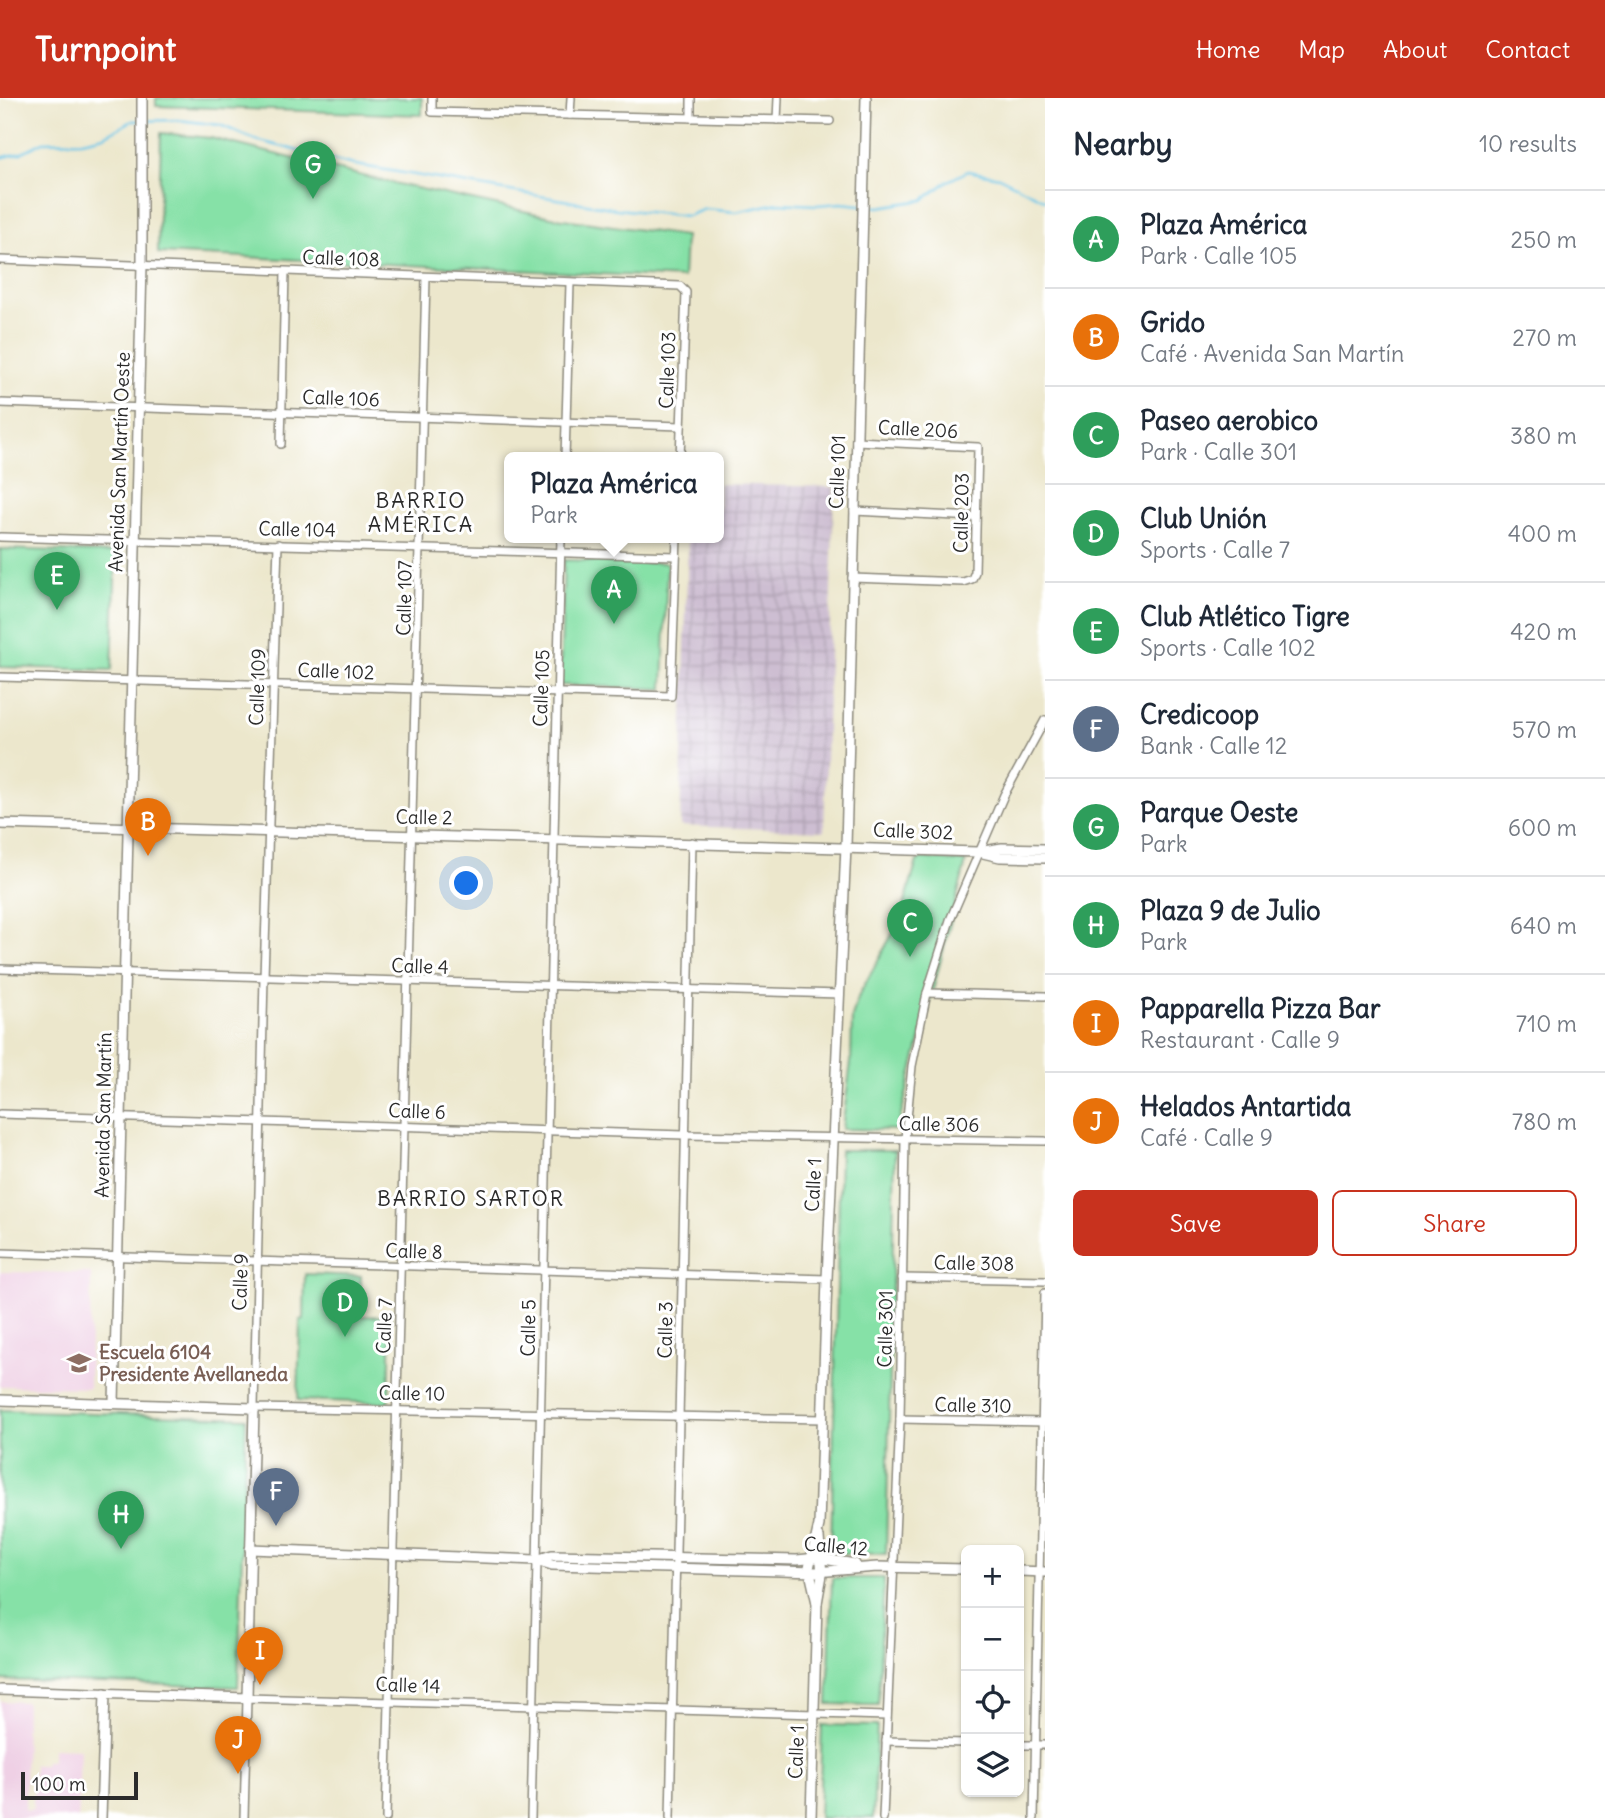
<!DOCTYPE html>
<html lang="en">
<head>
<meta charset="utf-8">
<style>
  :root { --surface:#fff; --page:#f6f6f7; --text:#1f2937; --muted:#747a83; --line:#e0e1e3; --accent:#c8321e }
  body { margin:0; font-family:Delius,sans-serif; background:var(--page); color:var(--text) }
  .controls { position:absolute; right:21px; bottom:21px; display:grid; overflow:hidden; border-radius:10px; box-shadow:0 2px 5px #0004 }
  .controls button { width:63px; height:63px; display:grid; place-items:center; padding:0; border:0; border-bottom:2px solid var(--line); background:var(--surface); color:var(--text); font:35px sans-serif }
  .scale { position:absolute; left:21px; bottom:18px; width:117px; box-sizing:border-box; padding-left:7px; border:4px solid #2b2b2b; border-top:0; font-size:19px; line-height:24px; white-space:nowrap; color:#2b2b2b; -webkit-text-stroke:5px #fff; paint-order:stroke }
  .you { position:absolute; left:467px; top:786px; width:24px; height:24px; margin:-18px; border:5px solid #fff; border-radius:50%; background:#1a73e8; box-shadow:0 0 0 10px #1a73e833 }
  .badge { display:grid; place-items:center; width:46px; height:46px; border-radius:50%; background:var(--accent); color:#fff; font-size:23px; font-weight:700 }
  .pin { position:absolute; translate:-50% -58px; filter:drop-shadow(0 2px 4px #0008) }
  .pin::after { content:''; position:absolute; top:37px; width:24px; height:21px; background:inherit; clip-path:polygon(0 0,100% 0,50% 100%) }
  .popup { position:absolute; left:504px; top:354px; width:220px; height:91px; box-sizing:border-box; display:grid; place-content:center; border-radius:10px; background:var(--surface); filter:drop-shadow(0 2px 5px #0005); font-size:23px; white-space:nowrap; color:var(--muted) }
  .popup b { font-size:26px; color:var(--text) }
  .popup::after { content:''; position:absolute; left:50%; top:100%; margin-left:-14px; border:14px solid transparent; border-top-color:var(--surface) }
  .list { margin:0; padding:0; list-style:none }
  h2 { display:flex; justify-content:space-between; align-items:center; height:91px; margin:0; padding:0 28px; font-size:30px }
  h2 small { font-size:23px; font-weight:400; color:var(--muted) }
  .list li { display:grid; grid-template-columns:46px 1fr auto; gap:21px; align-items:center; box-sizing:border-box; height:98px; padding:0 28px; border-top:2px solid var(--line) }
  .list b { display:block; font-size:26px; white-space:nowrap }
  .list p { margin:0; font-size:23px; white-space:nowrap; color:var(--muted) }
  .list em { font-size:23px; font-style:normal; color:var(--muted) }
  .actions { display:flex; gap:14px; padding:21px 28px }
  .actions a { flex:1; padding:16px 0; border:2px solid var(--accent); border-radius:10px; text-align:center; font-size:24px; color:var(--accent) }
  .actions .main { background:var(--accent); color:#fff }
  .icon { flex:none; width:38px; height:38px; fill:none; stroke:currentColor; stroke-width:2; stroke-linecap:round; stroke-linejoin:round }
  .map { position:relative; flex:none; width:1045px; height:1720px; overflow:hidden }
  header { display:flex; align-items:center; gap:42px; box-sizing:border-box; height:98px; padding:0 35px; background:var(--accent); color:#fff }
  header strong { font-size:33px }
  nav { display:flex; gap:38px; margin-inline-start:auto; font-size:24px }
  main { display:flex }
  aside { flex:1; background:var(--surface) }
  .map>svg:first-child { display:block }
</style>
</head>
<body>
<header>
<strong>Turnpoint</strong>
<nav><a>Home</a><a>Map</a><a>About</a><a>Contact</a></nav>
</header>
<main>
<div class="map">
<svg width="1045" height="1720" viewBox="0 0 1045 1720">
  <defs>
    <pattern id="industrial-grid" width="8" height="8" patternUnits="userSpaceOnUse" patternTransform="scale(1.75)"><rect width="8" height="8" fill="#cdbed2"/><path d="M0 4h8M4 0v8" fill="none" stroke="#b0a3b4"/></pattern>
  </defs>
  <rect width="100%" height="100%" fill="#fff"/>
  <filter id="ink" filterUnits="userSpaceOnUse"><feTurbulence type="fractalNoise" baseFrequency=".0143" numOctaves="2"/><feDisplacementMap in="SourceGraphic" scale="14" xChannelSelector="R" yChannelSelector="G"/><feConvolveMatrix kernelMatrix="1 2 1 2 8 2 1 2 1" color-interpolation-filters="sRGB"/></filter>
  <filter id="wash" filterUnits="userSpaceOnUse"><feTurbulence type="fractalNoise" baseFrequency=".00686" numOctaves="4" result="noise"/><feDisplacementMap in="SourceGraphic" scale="28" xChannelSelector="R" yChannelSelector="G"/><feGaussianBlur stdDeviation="1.57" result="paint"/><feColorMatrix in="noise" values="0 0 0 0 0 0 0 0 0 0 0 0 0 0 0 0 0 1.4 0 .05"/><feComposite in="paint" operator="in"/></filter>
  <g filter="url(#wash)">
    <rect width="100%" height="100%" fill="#ece7cc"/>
    <g fill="#efd0e5">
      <path d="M0,1174L91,1175L89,1290L0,1288Z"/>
      <path d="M0,1603L26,1604L25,1712L33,1711L34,1667H44L45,1663H52V1650L80,1651L78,1720H0Z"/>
    </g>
    <path fill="url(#industrial-grid)" d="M719,386L834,389L824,733L680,728L688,440H719Z"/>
    <g fill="#86e1a7" stroke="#588669" stroke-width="2">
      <path d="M156,0H422V17L156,8Z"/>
      <path d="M161,35L211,40L379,82L556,120L685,138L683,180L158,155Z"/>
      <path d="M0,451L116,455L112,572L0,569Z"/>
      <path d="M564,462L667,465L663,591L560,587Z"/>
      <path d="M922,760L966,764L897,1032L842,1031L851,964L852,919L859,897L900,822L917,763Z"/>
      <path d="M840,1052H895L886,1456L831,1455Z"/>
      <path d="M305,1176L361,1178L360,1218L391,1219L389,1305L298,1302L300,1222L304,1221Z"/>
      <path d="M0,1312L246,1320L238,1589L0,1582Z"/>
      <path d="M832,1480H884L878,1607L828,1606Z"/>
      <path d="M822,1627L877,1628L873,1720H819Z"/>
    </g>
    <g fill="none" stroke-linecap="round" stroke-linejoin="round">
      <path stroke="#68c4e6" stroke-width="2.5" d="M0,60L21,55L43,44L82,43L104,38L132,23L178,22L220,27L256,42L350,66L617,111L687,118L705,111L736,114L778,105L817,107L841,105L879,109L923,102L948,83L968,73L999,79L1045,102"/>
    </g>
  </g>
  <g filter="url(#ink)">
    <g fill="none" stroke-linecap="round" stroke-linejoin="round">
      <g stroke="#8c897c" stroke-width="10">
        <g id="minor">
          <path d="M432,0V14L830,23"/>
          <path d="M570,17L571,0"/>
          <path d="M691,20V0"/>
          <path d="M777,22L778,0"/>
          <path d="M0,162L680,188L686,194L680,360"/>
          <path d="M0,305L681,328"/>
          <path d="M281,346L285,174"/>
          <path d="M565,360L570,185"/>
          <path d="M854,413L976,419"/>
          <path d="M0,439L676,458"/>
          <path d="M278,446L264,879L254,1310L823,1321"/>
          <path d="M852,480L963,484L972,481L975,474L978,349L856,343"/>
          <path d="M0,579L671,598L677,440"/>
          <path d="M0,871L840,896"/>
          <path d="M927,895L1045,898"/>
          <path d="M0,1016L684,1037L1045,1043"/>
          <path d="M0,1155L827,1181"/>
          <path d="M902,1180L1045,1183"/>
          <path d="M900,1321L1044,1324"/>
          <path d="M886,1643L966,1645"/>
          <path d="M1019,1647H1045"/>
          <path d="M244,1720L247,1600L887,1618"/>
          <path d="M386,1720L426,180"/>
          <path d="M531,1720L561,440"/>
          <path d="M670,1720L692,744"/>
          <path d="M883,1720L900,1321L905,1041L912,968L927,895L950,822L1004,697L1045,622"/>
          <path d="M1034,1720L1045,1195"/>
        </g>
      </g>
      <g stroke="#8c897c" stroke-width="12">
        <g id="tertiary">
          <path d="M0,726L978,754L1002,750L1045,751"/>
          <path d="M983,755L1000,759L1045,760"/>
          <path d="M0,1302L254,1310L247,1600L0,1592"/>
          <path d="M114,1305L142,167V0"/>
          <path d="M250,1451L536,1462L552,1467L816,1474L877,1469L966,1471"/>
          <path d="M536,1462L552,1457L797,1462L817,1460L855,1466"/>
          <path d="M1019,1473L1045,1474"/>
          <path d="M817,1505L809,1470L819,1427L827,1181L846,748L866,0"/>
          <path d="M101,1720L105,1595"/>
          <path d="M811,1720L817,1505L822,1477L819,1439"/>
        </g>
      </g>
      <use href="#minor" stroke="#fff" stroke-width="7"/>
      <use href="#tertiary" stroke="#fff" stroke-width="9"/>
    </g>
  </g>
  <defs>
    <g id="school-bare" transform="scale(1.89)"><path d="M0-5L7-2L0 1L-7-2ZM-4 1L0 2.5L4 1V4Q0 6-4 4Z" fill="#8d6e63" stroke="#fff" stroke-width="2.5" paint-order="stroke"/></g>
  </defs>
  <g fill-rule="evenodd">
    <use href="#school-bare" x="79" y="1265"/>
  </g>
  <g text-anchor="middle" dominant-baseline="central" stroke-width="6" stroke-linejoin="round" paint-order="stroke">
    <g font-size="19" fill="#2b2b2b" stroke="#fff">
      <text transform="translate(341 160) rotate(2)">Calle 108</text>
      <text transform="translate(667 272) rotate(-88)">Calle 103</text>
      <text transform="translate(341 300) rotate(2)">Calle 106</text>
      <text transform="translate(918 331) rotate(3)">Calle 206</text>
      <text transform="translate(119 364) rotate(-88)">Avenida San Martín Oeste</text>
      <text transform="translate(837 374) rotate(-88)">Calle 101</text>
      <text transform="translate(961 415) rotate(-89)">Calle 203</text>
      <text transform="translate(297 431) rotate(1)">Calle 104</text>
      <text transform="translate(404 500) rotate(-89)">Calle 107</text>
      <text transform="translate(336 573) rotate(2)">Calle 102</text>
      <text transform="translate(257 589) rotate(-88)">Calle 109</text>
      <text transform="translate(541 590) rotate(-88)">Calle 105</text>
      <text transform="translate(424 719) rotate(1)">Calle 2</text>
      <text transform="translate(913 733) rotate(2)">Calle 302</text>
      <text transform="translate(420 868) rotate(2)">Calle 4</text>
      <text transform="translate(417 1013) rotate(2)">Calle 6</text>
      <text transform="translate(103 1017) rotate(-89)">Avenida San Martín</text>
      <text transform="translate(939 1026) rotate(1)">Calle 306</text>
      <text transform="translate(813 1087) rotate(-87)">Calle 1</text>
      <text transform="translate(414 1153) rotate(2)">Calle 8</text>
      <text transform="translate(974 1165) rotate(1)">Calle 308</text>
      <text transform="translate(240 1184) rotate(-88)">Calle 9</text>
      <text transform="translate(384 1228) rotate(-88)">Calle 7</text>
      <text transform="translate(528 1230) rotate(-89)">Calle 5</text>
      <text transform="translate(885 1231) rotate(-89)">Calle 301</text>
      <text transform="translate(665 1232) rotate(-89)">Calle 3</text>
      <text transform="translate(412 1295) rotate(1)">Calle 10</text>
      <text transform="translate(973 1307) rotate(1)">Calle 310</text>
      <text transform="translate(836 1448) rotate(5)">Calle 12</text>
      <text transform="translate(408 1587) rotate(2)">Calle 14</text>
      <text transform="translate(796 1654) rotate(-88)">Calle 1</text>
    </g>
    <g font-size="19" font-weight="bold" fill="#785e54" stroke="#fff" text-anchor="start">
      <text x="99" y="1254">Escuela 6104<tspan x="99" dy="22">Presidente Avellaneda</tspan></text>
    </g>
    <g font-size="21" letter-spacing="2" fill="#2b2b2b" stroke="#fff">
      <text x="421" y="402">BARRIO<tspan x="421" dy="24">AMÉRICA</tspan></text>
      <text x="471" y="1100">BARRIO SARTOR</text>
    </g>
  </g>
</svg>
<div class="controls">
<button>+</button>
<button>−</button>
<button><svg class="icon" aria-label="locate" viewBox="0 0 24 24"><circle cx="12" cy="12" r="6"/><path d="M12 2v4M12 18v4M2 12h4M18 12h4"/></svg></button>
<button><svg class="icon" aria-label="layers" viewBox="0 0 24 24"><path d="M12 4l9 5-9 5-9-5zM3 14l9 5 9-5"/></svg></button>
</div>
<div class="scale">100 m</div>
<div class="you"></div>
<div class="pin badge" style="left:614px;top:526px;background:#2e9e5b">A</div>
<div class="popup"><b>Plaza América</b>Park</div>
<div class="pin badge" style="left:148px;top:758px;background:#e8710a">B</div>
<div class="pin badge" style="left:910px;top:859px;background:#2e9e5b">C</div>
<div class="pin badge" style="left:345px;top:1239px;background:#2e9e5b">D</div>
<div class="pin badge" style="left:57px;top:512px;background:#2e9e5b">E</div>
<div class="pin badge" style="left:276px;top:1428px;background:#5c6f8a">F</div>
<div class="pin badge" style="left:313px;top:101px;background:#2e9e5b">G</div>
<div class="pin badge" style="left:121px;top:1451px;background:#2e9e5b">H</div>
<div class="pin badge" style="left:260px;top:1587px;background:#e8710a">I</div>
<div class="pin badge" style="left:238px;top:1676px;background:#e8710a">J</div>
</div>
<aside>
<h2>Nearby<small>10 results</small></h2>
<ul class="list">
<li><span class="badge" style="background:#2e9e5b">A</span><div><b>Plaza América</b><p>Park · Calle 105</p></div><em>250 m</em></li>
<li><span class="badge" style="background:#e8710a">B</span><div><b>Grido</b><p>Café · Avenida San Martín</p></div><em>270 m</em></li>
<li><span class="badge" style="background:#2e9e5b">C</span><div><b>Paseo aerobico</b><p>Park · Calle 301</p></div><em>380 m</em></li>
<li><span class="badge" style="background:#2e9e5b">D</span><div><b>Club Unión</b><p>Sports · Calle 7</p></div><em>400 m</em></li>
<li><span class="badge" style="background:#2e9e5b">E</span><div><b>Club Atlético Tigre</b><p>Sports · Calle 102</p></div><em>420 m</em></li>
<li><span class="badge" style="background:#5c6f8a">F</span><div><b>Credicoop</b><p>Bank · Calle 12</p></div><em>570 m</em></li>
<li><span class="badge" style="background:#2e9e5b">G</span><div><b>Parque Oeste</b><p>Park</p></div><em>600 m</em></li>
<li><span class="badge" style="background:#2e9e5b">H</span><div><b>Plaza 9 de Julio</b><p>Park</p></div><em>640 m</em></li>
<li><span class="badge" style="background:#e8710a">I</span><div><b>Papparella Pizza Bar</b><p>Restaurant · Calle 9</p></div><em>710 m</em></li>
<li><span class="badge" style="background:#e8710a">J</span><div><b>Helados Antartida</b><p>Café · Calle 9</p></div><em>780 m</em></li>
</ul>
<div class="actions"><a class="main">Save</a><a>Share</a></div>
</aside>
</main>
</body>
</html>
